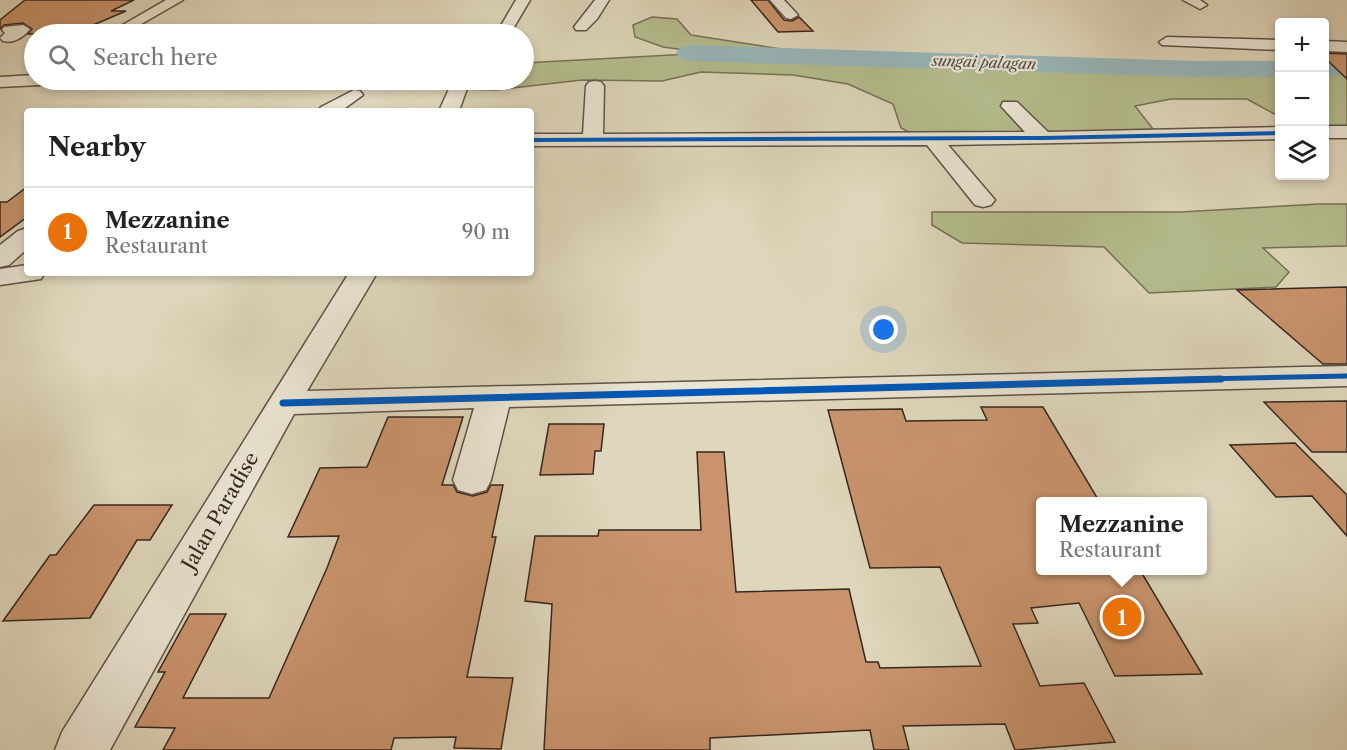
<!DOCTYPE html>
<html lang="en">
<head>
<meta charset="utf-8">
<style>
  :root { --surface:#fff; --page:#f2f2f2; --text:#222; --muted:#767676; --line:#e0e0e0; --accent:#8f2418 }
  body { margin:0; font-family:"Libre Caslon Text",serif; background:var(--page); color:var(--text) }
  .controls { position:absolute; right:18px; top:18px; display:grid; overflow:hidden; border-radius:6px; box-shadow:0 3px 9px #0003 }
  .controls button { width:54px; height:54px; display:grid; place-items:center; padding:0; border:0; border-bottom:2px solid var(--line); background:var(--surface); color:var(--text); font:30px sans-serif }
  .you { position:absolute; left:884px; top:330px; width:21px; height:21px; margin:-15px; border:4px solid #fff; border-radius:50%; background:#1a73e8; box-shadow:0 0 0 9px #1a73e833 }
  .badge { display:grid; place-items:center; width:39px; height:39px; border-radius:50%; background:var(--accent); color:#fff; font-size:20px; font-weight:700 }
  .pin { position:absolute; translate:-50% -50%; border:3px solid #fff; box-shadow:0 2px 6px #0006 }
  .popup { position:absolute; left:1036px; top:497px; width:171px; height:78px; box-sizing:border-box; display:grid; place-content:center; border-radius:6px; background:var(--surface); filter:drop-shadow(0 2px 4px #0005); font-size:20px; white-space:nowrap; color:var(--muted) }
  .popup b { font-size:22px; color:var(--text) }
  .popup::after { content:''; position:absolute; left:50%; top:100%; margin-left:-12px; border:12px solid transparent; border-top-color:var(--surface) }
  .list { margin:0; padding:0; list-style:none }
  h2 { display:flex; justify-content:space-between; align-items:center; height:78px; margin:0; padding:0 24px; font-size:26px }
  h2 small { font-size:20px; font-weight:400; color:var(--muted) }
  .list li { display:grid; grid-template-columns:39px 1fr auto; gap:18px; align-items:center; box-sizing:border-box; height:90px; padding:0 24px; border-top:2px solid var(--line) }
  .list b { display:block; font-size:22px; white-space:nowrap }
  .list p { margin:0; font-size:20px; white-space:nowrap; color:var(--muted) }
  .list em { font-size:20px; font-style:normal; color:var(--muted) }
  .icon { flex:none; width:33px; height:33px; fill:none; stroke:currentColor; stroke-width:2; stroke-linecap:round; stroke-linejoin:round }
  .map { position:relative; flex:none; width:1347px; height:750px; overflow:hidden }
  .search { position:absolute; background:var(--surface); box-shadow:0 3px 9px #0003; left:24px; top:24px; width:510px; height:66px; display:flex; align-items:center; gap:15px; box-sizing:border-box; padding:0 21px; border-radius:33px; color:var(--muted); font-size:22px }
  .panel { position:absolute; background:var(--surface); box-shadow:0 3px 9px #0003; left:24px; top:108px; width:510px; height:168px; border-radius:6px }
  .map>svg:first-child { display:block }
</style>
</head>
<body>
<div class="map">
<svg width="1347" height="750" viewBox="0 0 1347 750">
  <rect width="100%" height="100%" fill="#dfd7bc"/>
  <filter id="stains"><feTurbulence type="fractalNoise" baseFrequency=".00333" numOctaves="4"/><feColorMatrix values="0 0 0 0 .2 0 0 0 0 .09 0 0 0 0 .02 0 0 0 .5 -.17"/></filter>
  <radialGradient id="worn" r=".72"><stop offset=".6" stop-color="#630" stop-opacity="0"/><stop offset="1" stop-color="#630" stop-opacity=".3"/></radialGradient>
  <g fill="#b5bd8e" stroke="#757257" stroke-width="1.5">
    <path d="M652,17L677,19L691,35L781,49L1010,70L1026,63L1087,64L1117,74L1135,66L1219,62L1279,67L1280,117L1247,99H1171L1135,106L1157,134L919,137L901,128L893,104L848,84L793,75L701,72L662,81L582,80L496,90L458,89L467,80H524V63L708,53L663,47L635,37L633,25Z"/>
    <path d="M1325,71L1347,75V132H1325Z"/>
    <path d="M1319,204H1347V246L1263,248L1289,272L1276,287L1149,293L1104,247L962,243L932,225V212H1181Z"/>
  </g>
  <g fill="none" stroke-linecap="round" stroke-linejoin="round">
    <g fill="#98b7bb" fill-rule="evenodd">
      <path d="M689,45L1194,61H1280V77H1194L689,61L680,58L676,53L680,48Z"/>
      <rect x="1324" y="60" width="23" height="16"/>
    </g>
  </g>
  <g fill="#c9946d" stroke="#352720" stroke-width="1.5">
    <path d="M25,0H134L111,11H126L72,34H28L32,29L23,23L4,25L0,29V20Z"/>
    <path d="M751,0H768L784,20L792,21L799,17L813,31L778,32Z"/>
    <path d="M1324,53L1347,54V79L1324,57Z"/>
    <path d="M27,187V217L0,237V202H7Z"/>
    <path d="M1347,287V364H1323L1237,290Z"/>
    <path d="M1347,401V452H1312L1264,402Z"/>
    <path d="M981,407H1043L1099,501H1041V570H1140L1202,674L1115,676L1079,603L1031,608L1038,623L1013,624L1040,686L1084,683L1115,742L1015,750L1005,724L903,726L909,750H874L870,730L710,738V750H544L552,604L525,601L535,536H598L599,530H701L697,452H724L736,592L849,589L866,662H878L880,668L981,666L940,567L870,568L828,410L902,409L906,421L987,420Z"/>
    <path d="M388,417H463L442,485H453L457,492L473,496L487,492L491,485H503L492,537H496L467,677L513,678L501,749L454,748L456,737L394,738L391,750H163L175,728L135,727L165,672H158L190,614H226L183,698H269L327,568L339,536L288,537L320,468L367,467Z"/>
    <path d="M549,424H604L601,451H595L593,474L540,475Z"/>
    <path d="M1295,443L1347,495V536L1312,496L1276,497L1230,445Z"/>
    <path d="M94,505H172L150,540H137L90,618L3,621L50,555H56Z"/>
  </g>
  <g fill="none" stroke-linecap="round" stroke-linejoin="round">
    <g stroke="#605347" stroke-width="3">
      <g id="minor">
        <path d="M166,0H183L124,34H107Z"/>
        <path d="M516,0H530L510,34H496Z"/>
        <path d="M595,0H609L597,19L586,30H576L574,27Z"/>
        <path d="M770,0H784L798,15L791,19L786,18Z"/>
        <path d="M1183,0H1200L1207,5L1200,9Z"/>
        <path d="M23,25L30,29C24,37 13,44 3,41L0,38L5,33L2,30L4,27Z"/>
        <path d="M1167,37L1280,40V50L1162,45L1159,42Z"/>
        <path d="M1324,41L1347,42V52L1324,51Z"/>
        <path d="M34,75V80H48L45,84L39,85L0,87V77Z"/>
        <path d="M453,80H470L459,111H439Z"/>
        <path d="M595,81L601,82L604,86L603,134L1025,132L1001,106L1003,102H1017L1048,132L1280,127V139L948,145L995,200L991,205L983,207L975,205L927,145L531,146V134H583L586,86L589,82Z"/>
        <path d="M354,90L360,91L363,95L341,111H318L321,107Z"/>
        <rect x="1324" y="126" width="23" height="12"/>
        <path d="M27,228V249L9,265L0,267V245L18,231Z"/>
        <path d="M27,265V273H45L41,279L0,285V269Z"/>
        <path d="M349,273H377L307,391L1347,366V386L509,407L491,480L486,490L472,494L458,490L453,480L474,408L294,414L110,750H55L62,732Z"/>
      </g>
    </g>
    <use href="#minor" fill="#eae5d3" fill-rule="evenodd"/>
    <g stroke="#eae5d3" stroke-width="6">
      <path id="cycleway-far2" d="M531,140L1043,138L1280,133"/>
    </g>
    <g stroke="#eae5d3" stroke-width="8">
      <path id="cycleway-far1" d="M1157,380L1347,376"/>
    </g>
    <g stroke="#eae5d3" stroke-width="10">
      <path id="cycleway" d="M283,403L1221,379"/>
    </g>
    <use href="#cycleway-far2" stroke="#0057b8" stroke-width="4"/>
    <use href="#cycleway-far1" stroke="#0057b8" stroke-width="5"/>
    <use href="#cycleway" stroke="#0057b8" stroke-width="7"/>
  </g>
  <g text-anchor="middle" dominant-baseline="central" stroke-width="4.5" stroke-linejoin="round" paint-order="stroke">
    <g font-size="15" font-style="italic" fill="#4e4b47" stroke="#eae5d3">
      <text transform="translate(984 62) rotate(2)">sungai palagan</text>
    </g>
    <g font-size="20" fill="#352720" stroke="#eae5d3">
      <text transform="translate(220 511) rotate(-60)">Jalan Paradise</text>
    </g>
  </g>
  <rect width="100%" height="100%" filter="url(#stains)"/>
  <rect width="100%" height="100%" fill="url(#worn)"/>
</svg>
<div class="controls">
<button>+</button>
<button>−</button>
<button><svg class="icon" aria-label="layers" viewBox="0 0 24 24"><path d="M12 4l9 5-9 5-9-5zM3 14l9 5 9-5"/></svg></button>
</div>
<div class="you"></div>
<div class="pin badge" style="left:1122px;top:617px;background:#e8710a">1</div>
<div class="popup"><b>Mezzanine</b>Restaurant</div>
<div class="search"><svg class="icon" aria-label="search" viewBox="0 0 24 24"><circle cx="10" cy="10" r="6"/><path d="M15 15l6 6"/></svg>Search here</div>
<section class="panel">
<h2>Nearby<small></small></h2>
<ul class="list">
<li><span class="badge" style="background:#e8710a">1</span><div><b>Mezzanine</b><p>Restaurant</p></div><em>90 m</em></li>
</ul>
</section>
</div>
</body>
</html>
